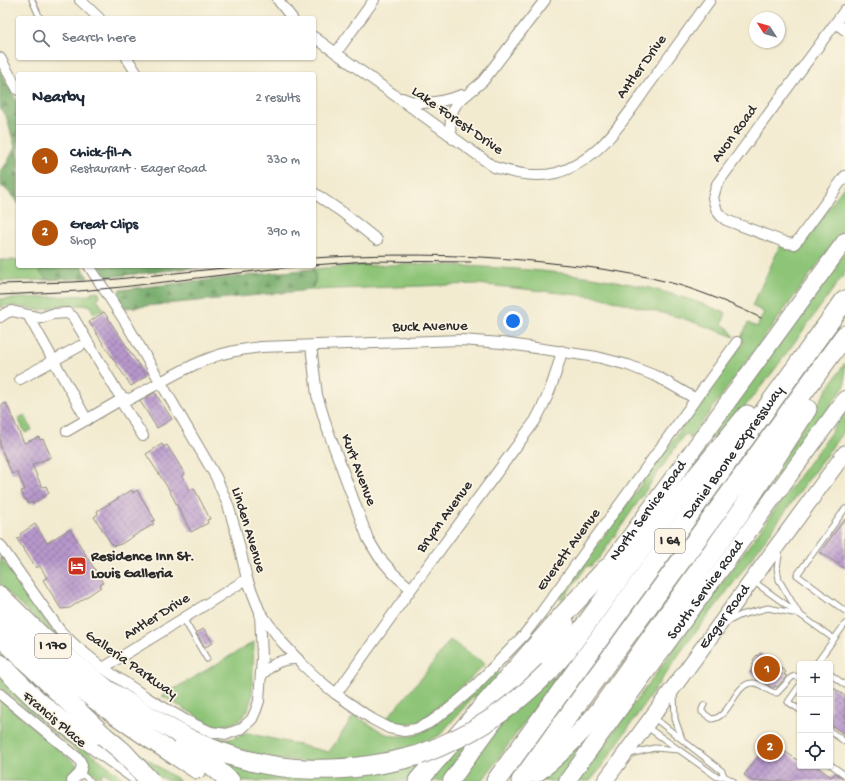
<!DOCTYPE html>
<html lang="en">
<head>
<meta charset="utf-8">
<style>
  :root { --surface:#fff; --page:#f6f6f7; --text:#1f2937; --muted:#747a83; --line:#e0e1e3; --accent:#b45309 }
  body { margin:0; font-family:"Gochi Hand",sans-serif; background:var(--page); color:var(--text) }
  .controls { position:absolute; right:12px; bottom:12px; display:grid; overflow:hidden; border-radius:4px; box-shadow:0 1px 3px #0004 }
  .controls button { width:36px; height:36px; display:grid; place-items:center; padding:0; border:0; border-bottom:1px solid var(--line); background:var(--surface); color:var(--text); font:20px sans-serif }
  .compass { position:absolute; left:749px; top:12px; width:36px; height:36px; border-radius:50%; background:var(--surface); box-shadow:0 1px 3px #0004; rotate:306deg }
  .you { position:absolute; left:513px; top:321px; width:14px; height:14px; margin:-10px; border:3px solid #fff; border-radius:50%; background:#1a73e8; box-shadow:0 0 0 6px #1a73e833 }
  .badge { display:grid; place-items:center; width:26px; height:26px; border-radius:50%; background:var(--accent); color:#fff; font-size:13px; font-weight:700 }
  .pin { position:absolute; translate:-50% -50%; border:2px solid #fff; box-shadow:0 1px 4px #0006 }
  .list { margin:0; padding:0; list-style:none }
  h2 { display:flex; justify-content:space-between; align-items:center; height:52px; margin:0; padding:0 16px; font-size:17px }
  h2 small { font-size:13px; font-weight:400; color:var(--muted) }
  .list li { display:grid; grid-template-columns:26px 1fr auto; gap:12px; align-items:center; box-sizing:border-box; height:72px; padding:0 16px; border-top:1px solid var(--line) }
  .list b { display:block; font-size:15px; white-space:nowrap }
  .list p { margin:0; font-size:13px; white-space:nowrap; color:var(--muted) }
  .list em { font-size:13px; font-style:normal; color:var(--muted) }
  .icon { flex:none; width:22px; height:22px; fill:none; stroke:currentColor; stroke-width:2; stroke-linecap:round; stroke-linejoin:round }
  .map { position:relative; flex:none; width:845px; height:781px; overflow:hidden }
  .search { position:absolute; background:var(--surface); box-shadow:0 1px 3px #0004; left:16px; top:16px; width:300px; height:44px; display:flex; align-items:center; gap:10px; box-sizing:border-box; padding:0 14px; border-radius:4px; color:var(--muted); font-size:15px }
  .panel { position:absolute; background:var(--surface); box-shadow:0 1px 3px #0004; left:16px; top:72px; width:300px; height:196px; border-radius:4px }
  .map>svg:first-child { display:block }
</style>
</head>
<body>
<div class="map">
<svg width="845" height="781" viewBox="0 0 845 781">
  <defs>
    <pattern id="forest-firs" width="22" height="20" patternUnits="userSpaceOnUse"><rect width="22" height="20" fill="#72aa68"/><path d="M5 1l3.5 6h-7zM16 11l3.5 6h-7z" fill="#5e8b56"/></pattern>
    <pattern id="building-cross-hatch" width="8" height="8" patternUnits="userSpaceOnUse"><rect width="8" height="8" fill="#b798cc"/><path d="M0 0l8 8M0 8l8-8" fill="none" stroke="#957ca6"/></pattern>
  </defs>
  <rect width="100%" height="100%" fill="#fcf5e5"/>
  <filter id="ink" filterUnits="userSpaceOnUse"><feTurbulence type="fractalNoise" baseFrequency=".025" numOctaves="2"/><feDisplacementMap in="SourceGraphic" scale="8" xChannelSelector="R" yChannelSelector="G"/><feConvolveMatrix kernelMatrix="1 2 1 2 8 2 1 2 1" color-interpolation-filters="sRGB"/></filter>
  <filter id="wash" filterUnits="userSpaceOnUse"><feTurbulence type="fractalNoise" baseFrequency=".012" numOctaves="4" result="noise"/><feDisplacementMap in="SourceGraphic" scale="16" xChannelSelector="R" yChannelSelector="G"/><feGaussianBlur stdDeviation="0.9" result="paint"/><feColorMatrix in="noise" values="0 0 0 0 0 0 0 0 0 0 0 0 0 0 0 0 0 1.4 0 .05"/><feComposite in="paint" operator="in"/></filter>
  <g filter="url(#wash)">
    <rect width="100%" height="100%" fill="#f2ebd0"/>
    <g fill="#8dc477" stroke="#5c7851">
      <path d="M845,185V227L690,439L688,434L684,435L600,557L591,566H587L562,600L559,598L744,342L740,340L748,323L757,327L764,312L752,306L780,246L798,253L813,230Z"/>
      <path d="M845,252V273L772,373L716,442L710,437Z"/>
      <path d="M0,260H18V266H39L41,274L48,280L0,281Z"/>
      <path d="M424,264C528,269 628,272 726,313L722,324L728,328L735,337L682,318L599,297L477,284L311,290C316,282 317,278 313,269L348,266Z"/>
      <path d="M98,291L100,296L97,299L104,310L94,314L90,305L58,306L41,310L16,306H4L0,308V299L91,295V292Z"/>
      <path d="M845,363V386L757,506L755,505L797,435Z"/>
      <path d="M845,413V429L735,581L682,650L600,769L590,781H578Z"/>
      <path d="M25,415L32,430L25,433L18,418Z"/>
      <path d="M0,557L60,641L15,600L0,584Z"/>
      <path d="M450,640L485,664L468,681L433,712L419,721L411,723L401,724L387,718L423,676Z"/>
      <path d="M254,642L252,696L248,710L241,719L231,724L220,726L211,724L162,696Z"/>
      <path d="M497,671L500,674L482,696L473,697L440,735L429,740L416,749L347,763L280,760L211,742L213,738L231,739L248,733L329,752L354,715L384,733L394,736H413L422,732L434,725L476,691Z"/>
      <path d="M0,675L85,749L128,781H115L104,772L100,778L90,770L87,760L82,755L0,687Z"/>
      <path d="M551,676L556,679L482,781H459L507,716Z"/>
      <path d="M0,699L77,765L75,770L66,781H0Z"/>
      <path d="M111,735L180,781H167L148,770Z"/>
      <path d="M474,736L441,781H424L454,747Z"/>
      <path d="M575,746L580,752L558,781H535Z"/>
      <path d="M431,756L409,781H237L214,757L247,767Z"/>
    </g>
    <g fill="url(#forest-firs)" stroke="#4e6a4a">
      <path d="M0,69L18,104V204L8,191L0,185V172L7,163L15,147L7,119L0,108Z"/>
      <path d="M39,266H82L88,278L48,280L41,274Z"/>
      <path d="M99,266H210L107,277Z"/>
      <path d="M313,269C317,278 316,282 311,290L125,308L119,296V290L271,273Z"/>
    </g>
    <g id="blocks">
      <g fill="url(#building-cross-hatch)">
        <path d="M104,312L146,376L131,386L89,322Z"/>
        <path d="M155,393L172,419L157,428L140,401Z"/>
        <path d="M6,403L24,443L39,437L40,440L43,439L51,457L32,465L42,487L46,486L49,493L33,504L32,502L28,504L26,499L25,500L21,491L25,490L17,472L12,474L0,446V406Z"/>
        <path d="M162,444L164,447L167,445L185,474L182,476L190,490L194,488L210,519L207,520L208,523L191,532L168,488L146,454Z"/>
        <path d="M132,490L133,493L137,490L155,520L152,522L154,524L137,534L121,544L113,546L94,517L98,514L97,511Z"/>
        <path d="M845,519V569L820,552Z"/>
        <path d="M35,524L47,543L70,529L103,583L100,585L101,587L70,608L61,609L43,580L47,578L40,566L36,568L17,539L21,537L20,534Z"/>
        <path d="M204,629L213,643L205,647L196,633Z"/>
        <path d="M760,653L778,664L777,665L786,672L784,675L787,676L777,687L775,686L774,688H772L750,672L754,665L752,664L754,662L753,660L757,655L758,656Z"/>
        <path d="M830,685L845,696V735L830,724Z"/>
        <path d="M770,741L800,762V766H816L831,777L836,773L845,781H752L744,775Z"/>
      </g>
    </g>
  </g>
  <g filter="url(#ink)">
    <use href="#blocks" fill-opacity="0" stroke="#8e8b7e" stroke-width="1"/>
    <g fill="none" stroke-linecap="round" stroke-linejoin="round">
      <g stroke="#8e8b7e" stroke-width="7">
        <g id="service">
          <path d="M32,0L40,18"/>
          <path d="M845,509L797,575L845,611"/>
          <path d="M780,550L777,568L779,580L798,612"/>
          <path d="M753,581L834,639"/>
          <path d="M183,618L207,659"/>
          <path d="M727,622L741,615L768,608L798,614"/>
          <path d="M816,664L845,624"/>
          <path d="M830,674L845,685"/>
          <path d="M800,685L788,702L800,710"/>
          <path d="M674,693L675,719L682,739"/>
          <path d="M704,705L702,709V712L712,719C731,717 734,684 752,683C762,682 767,693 777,693L792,677L795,676L800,679"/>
          <path d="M653,717L722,771L724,776"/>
          <path d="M647,727L717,777L724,776L733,781"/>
          <path d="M830,731L845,742"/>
          <path d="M630,754L654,748L679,750"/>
          <path d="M831,765L845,775"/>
          <path d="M80,773L91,781"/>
        </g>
      </g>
      <g stroke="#8e8b7e" stroke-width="12">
        <g id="minor">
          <path d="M80,0L99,18"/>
          <path d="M278,0L292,18"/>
          <path d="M845,10L717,184L713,198L717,211L721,216L726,220L787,243L794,244L799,239L845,176"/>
          <path d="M836,23L845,30"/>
          <path d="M314,37L494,167C514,173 535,178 556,173C602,160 627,114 653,79C672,53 691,26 710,0"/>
          <path d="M336,53L374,0"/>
          <path d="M0,58L18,90"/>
          <path d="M127,58L137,74"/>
          <path d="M402,98C421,107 443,102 462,95"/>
          <path d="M453,139L450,129L451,119L453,110L457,103L483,81L545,0"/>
          <path d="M314,193L342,212L377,240"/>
          <path d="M89,266L126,323L216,477L228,505L236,532L247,579L260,612L282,642L303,665L320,681L336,694L372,719L389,728L404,731L416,729L429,723L450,708L472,689L524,635L541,613L737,342"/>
          <path d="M28,315L87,420"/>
          <path d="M0,317L6,313L12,311L41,318L52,314L68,313L73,317L118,393L124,398L130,399C157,385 184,367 213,357C228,351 245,349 261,347L461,340L502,343L597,357L628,365L658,377L696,399"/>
          <path d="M311,346L317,395L327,428L368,539L379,557L394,574L411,589"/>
          <path d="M20,379L80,346"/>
          <path d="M120,400L143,436"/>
          <path d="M67,431L124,398"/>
          <path d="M0,545L61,632L77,647L103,668L149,699L187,721L211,732L227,734L241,729L252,719L256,710L259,701L262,658L260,612"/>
          <path d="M103,668L247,579"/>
          <path d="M261,676C272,664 281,658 298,659"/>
          <path d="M0,694L79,759L82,765L80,773L72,781"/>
          <path d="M336,694L411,589L535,421C549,396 555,378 562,351"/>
        </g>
      </g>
      <g stroke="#8e8b7e" stroke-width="17">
        <g id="secondary">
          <path id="s1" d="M605,781L845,453"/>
        </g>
      </g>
      <g stroke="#8e8b7e" stroke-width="18">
        <g id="primary">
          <path id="s2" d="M599,579L845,241"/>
          <path d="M451,781L566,623"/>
          <path id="s3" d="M567,781L845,399"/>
        </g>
      </g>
      <g stroke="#8e8b7e" stroke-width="21">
        <g id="motorway">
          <path d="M0,596L41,636L65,656L120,700"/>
          <path d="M0,616C58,677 126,724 197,769"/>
          <path d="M0,636L104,736"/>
          <path d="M23,659L50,680"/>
          <path d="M0,664L38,701L61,721L141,778"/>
          <path d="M549,671L567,650L677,500L747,415"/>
          <path d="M111,692C142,711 172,732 205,746C276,776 346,775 419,755"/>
          <path d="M184,745L208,762L230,781"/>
          <path d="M535,773C559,756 580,734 599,711L742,510L807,409"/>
          <path d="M418,781L563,615L606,569"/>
          <path id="s4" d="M496,781L845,300"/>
          <path d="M521,781L845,335"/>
        </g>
      </g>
      <use href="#service" stroke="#fff" stroke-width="5"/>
      <use href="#minor" stroke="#fff" stroke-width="10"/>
      <use href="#secondary" stroke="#fff" stroke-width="15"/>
      <use href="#primary" stroke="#fff" stroke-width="16"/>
      <use href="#motorway" stroke="#fff" stroke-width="19"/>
      <g stroke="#2b2b2b" stroke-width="1">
        <path d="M314,258C396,253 478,254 560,264C600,268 640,274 679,285C708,294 734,305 761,318"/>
        <path d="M314,265L367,261L471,262"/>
        <path d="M0,284L72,282L117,279L243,266"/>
        <path d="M0,295L79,291L122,287L298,266"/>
      </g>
      <g stroke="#8e8b7e" stroke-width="21" stroke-linecap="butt">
        <g id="motorway-bridge">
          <path d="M104,736L122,751L150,781"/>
          <path d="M419,755C472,735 509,711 549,671"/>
        </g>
      </g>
      <use href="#motorway-bridge" stroke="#fff" stroke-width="19"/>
    </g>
  </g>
  <defs>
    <g id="hotel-square" transform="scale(1)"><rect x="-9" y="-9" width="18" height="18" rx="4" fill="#c8321e" stroke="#fcf5e5"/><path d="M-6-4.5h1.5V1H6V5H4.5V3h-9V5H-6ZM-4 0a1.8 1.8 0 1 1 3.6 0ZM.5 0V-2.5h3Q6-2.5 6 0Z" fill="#fff"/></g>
  </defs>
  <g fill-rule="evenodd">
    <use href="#hotel-square" x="77" y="566"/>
  </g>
  <g text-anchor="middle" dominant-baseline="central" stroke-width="3.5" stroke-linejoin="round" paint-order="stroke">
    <g fill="#fcf5e5" stroke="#6a6863" stroke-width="1">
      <rect x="655" y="529" width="30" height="24" rx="3"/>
      <rect x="35" y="634" width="36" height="24" rx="3"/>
    </g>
    <g font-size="14" font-weight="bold" fill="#2b2b2b">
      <text x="670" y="541">I 64</text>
      <text x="53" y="646">I 170</text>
    </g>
    <g font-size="15" fill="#2b2b2b" stroke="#fcf5e5">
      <text transform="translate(642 67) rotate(-54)">Antler Drive</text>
      <text transform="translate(457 121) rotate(35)">Lake Forest Drive</text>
      <text transform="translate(735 134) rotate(-54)">Avon Road</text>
      <text transform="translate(430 327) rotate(-1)">Buck Avenue</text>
      <text stroke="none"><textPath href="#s4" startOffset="405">Daniel Boone Expressway</textPath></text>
      <text transform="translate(358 470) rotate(69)">Kurt Avenue</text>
      <text stroke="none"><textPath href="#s2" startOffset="84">North Service Road</textPath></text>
      <text transform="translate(445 517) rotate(-54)">Bryan Avenue</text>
      <text transform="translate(248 530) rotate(73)">Linden Avenue</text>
      <text transform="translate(569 550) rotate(-54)">Everett Avenue</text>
      <text stroke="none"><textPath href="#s3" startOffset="236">South Service Road</textPath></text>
      <text transform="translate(157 617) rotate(-32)">Antler Drive</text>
      <text stroke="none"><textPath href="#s1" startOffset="203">Eager Road</textPath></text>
      <text transform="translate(131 665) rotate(35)">Galleria Parkway</text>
      <text transform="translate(54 720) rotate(40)">Francis Place</text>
    </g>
    <g font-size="15" font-weight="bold" fill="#2b2b2b" stroke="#fcf5e5" text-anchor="start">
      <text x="91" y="557">Residence Inn St.<tspan x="91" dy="17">Louis Galleria</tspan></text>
    </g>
  </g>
</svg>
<div class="controls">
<button>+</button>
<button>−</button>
<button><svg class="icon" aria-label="locate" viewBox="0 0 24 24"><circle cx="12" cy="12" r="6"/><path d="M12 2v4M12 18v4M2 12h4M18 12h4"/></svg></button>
</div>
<svg class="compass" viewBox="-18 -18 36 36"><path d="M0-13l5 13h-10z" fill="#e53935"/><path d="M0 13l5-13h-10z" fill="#747a83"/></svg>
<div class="you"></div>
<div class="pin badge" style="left:767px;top:669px">1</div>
<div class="pin badge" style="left:770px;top:747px">2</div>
<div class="search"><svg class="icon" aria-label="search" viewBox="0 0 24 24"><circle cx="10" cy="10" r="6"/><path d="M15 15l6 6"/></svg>Search here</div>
<section class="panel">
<h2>Nearby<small>2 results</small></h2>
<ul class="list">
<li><span class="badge">1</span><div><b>Chick-fil-A</b><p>Restaurant · Eager Road</p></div><em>330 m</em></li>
<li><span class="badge">2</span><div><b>Great Clips</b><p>Shop</p></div><em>390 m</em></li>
</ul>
</section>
</div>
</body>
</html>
